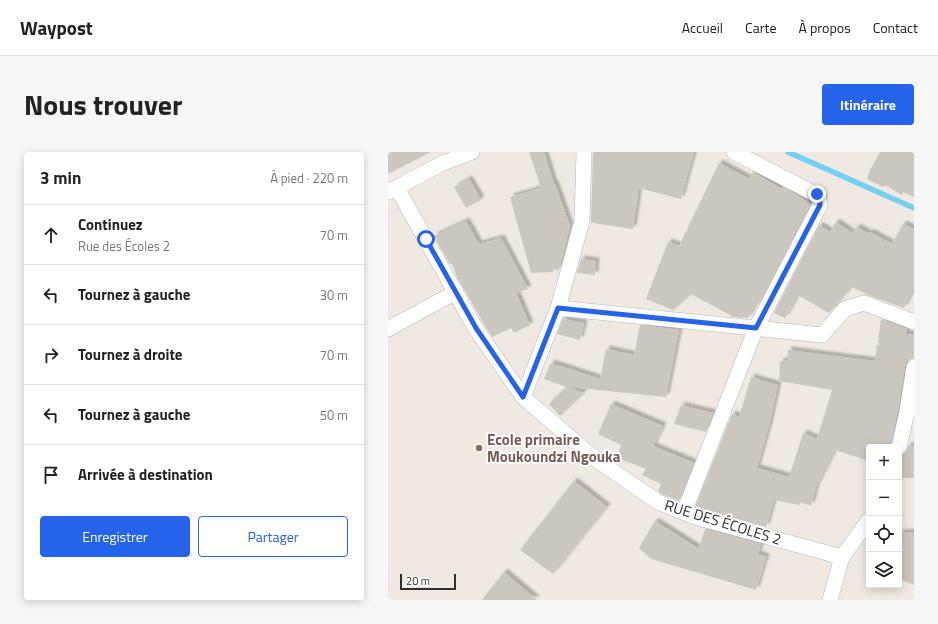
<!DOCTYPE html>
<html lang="fr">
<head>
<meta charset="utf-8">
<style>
  :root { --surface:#fff; --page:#f6f6f6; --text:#222; --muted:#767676; --line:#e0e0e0; --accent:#2563eb }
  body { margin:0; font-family:"Titillium Web",sans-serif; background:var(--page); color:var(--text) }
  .controls { position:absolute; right:12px; bottom:12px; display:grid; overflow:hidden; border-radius:4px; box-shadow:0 2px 10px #0003 }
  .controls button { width:36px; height:36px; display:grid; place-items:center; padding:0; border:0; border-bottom:1px solid var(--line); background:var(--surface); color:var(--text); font:20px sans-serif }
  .scale { position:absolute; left:12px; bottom:10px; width:56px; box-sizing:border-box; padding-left:4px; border:2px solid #2e2e2e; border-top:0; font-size:11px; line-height:14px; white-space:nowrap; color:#2e2e2e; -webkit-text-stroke:3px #fff; paint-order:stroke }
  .stop { position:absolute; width:12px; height:12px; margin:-9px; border:3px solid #2563eb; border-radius:50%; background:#fff }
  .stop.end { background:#2563eb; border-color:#fff; box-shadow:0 1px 4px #0008 }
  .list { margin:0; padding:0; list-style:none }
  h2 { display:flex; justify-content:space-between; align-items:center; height:52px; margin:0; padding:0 16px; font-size:17px }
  h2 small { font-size:13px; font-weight:400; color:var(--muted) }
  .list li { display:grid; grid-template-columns:26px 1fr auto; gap:12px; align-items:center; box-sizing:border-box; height:60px; padding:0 16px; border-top:1px solid var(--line) }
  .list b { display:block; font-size:15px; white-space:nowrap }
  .list p { margin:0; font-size:13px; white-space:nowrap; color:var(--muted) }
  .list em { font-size:13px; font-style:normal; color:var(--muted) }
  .actions { display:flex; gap:8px; padding:12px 16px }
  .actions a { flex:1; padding:9px 0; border:1px solid var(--accent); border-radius:4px; text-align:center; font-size:14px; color:var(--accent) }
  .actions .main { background:var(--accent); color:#fff }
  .icon { flex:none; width:22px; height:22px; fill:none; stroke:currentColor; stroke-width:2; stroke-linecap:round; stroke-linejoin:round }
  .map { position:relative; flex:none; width:526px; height:448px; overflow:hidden; border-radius:4px }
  header { display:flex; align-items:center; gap:24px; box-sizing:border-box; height:56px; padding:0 20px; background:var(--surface); border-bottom:1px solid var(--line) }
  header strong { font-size:19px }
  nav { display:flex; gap:22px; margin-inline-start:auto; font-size:14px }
  .intro { display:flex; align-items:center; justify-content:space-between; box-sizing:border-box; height:96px; padding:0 24px }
  h1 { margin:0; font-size:28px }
  .button { padding:10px 18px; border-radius:4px; background:var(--accent); color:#fff; font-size:14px; font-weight:700 }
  main { display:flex; gap:24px; padding:0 24px }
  aside { flex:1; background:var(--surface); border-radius:4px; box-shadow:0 2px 10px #0003 }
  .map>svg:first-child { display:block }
</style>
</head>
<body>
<header>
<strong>Waypost</strong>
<nav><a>Accueil</a><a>Carte</a><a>À propos</a><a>Contact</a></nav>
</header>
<div class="intro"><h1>Nous trouver</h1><a class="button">Itinéraire</a></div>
<main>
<aside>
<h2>3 min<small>À pied · 220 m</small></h2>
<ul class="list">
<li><svg class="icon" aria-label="ahead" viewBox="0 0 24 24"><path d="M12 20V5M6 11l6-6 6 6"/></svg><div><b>Continuez</b><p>Rue des Écoles 2</p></div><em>70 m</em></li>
<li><svg class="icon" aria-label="left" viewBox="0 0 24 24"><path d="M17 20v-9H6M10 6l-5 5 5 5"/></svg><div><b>Tournez à gauche</b></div><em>30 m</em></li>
<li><svg class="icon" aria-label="right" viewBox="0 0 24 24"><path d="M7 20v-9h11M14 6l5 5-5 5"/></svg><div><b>Tournez à droite</b></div><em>70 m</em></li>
<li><svg class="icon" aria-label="left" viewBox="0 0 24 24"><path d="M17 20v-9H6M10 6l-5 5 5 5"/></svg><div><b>Tournez à gauche</b></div><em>50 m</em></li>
<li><svg class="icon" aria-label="arrive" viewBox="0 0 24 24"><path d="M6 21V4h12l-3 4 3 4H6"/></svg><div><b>Arrivée à destination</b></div></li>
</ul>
<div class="actions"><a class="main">Enregistrer</a><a>Partager</a></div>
</aside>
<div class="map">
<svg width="526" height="448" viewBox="0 0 526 448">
  <defs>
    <filter id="shadow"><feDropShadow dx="3.5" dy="-3.5" stdDeviation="1" flood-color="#0004"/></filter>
  </defs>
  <rect width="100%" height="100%" fill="#efe9e1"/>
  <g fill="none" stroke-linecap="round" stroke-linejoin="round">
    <path stroke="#75cff0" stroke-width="5.5" d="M400,0L526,56"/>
  </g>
  <g fill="#cbc7bf" filter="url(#shadow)">
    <path d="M0,0H43L0,22Z"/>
    <path d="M141,0H156L166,32H167L182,74L171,118L165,117V120L143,121L122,45L153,36Z"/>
    <path d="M205,0H306L293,47L251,36L245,77L211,72L203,70Z"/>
    <path d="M492,0H526V45L515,40L514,43L497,33L495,35L479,27L481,21V20Z"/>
    <path d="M331,11L361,27L365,20L393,37L394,35L401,38L422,52L370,153L367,152L360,166L344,165V164L303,142L285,158L258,147L280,90L291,94Z"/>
    <path d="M81,27L93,48L78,56L66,35Z"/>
    <path d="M78,69L91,92L113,86L140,137L128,141L142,173L126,181L123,176L104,185L96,172L69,125L64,112H62L46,84Z"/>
    <path d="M448,70L464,81L469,75L481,82L482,80L504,92L515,72L526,77V136L516,156L482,144L462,134L457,144L455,143L449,152L441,161L410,143L397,166L386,161L431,73L442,80Z"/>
    <path d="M193,107L208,109L207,123L189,121Z"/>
    <path d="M175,167L196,171L192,188L169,182Z"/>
    <path d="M493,167L519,177L518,182H526V206L522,207L519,209L517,214L510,258L502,295H481V309L447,298L428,335L423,354L412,350L411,353L386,348L378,375L307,355L344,262L351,265L363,225L390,233L381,274L369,316L401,325L415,281L429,287L444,238L391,229L392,210L399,208L400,198L487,209L489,193H494L490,191Z"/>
    <path d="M252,173L291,178L278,245L182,235L196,241L172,264L161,252L179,235L156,227L163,211L212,227L218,197L246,203Z"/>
    <path d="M223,252L275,274L265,294L306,311L291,349L274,342L270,339L273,332L254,323L258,317L229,306L233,293L210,282Z"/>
    <path d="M293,253L325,261L318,280L286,272Z"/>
    <path d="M520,294H526V326H511V304L514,303L517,301Z"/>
    <path d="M186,329L219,355L165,422L132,398Z"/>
    <path d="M267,369L311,397L317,377L373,392L370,402L378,405L368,438L263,407L251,396Z"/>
    <path d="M526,380V433L511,427V381Z"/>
    <path d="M116,420L149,448H94Z"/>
  </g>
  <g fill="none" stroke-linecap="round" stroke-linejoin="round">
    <g stroke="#b4b7c1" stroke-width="16">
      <g id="minor">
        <path d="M9,36L88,177L135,245L206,306L270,350L307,365L454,405"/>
        <path d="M0,40L55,11L84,0"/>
        <path d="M170,156L194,69L196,0"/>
        <path d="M0,177L68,140"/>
        <path d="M135,245L170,156L434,183L457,157L476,151L526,170"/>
        <path d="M511,295L519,260L526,215"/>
        <path d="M296,360L368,176L432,53V49L429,43L346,0"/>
        <path d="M442,448L454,405L481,368"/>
      </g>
    </g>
    <use href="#minor" stroke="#fff" stroke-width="15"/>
  </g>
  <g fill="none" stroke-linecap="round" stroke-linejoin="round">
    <path stroke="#2563eb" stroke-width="5" d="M38,87L88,176L135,245L170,156L368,176L432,53V49L429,42"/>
  </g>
  <circle fill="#8d6e63" stroke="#fff" stroke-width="1.5" cx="91" cy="296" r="4"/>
  <g text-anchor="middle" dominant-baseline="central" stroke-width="4" stroke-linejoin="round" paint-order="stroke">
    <g font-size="15" font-weight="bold" fill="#785e54" stroke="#fff" text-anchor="start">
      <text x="99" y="287">Ecole primaire<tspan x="99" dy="17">Moukoundzi Ngouka</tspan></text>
    </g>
    <g font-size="15" fill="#2e2e2e" stroke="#fff">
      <text transform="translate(335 370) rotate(17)">RUE DES ÉCOLES 2</text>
    </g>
  </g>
</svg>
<div class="controls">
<button>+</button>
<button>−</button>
<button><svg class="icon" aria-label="locate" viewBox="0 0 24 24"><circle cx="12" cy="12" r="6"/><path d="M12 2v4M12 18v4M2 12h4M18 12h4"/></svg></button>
<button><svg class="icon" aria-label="layers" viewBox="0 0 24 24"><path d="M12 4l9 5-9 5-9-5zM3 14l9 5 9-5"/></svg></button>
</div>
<div class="scale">20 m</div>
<div class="stop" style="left:38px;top:87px"></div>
<div class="stop end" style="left:429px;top:42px"></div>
</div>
</main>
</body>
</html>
